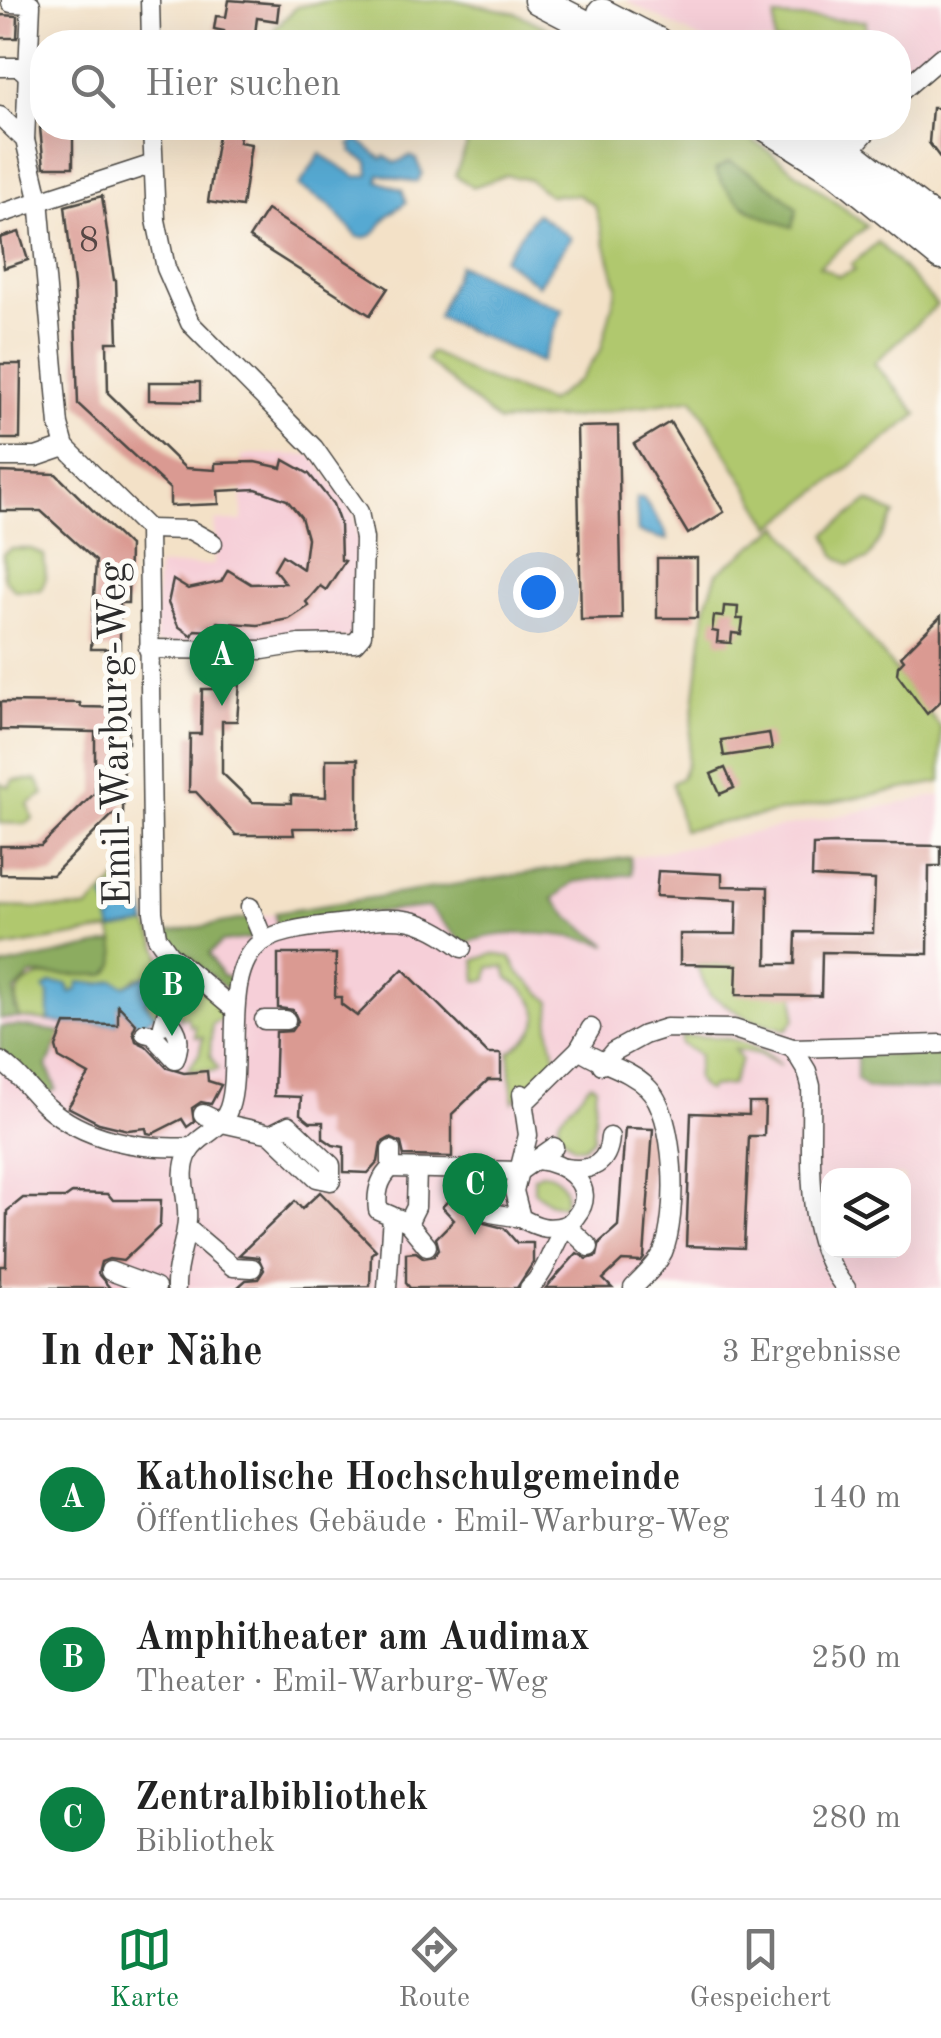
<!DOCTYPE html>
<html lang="de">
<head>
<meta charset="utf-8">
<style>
  :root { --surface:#fff; --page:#f6f6f6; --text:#222; --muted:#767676; --line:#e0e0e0; --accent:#0b8043 }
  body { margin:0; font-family:"Old Standard TT",serif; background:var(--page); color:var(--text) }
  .controls { position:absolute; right:30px; bottom:30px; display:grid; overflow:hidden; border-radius:20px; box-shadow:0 10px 40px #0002 }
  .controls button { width:90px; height:90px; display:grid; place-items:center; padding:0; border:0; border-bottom:2px solid var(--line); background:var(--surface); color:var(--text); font:50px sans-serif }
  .you { position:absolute; left:538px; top:592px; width:35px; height:35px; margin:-25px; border:8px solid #fff; border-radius:50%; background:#1a73e8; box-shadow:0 0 0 15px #1a73e833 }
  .badge { display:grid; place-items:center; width:65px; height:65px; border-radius:50%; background:var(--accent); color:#fff; font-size:32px; font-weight:700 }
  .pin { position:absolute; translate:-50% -82px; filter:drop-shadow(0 2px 5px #0008) }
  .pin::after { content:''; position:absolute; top:52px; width:35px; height:30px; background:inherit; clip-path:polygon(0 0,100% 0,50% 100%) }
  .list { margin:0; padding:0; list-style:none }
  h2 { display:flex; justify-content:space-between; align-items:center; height:130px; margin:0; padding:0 40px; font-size:42px }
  h2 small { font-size:32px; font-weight:400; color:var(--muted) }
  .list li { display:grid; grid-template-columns:65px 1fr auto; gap:30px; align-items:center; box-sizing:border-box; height:160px; padding:0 40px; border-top:2px solid var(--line) }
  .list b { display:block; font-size:38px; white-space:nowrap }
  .list p { margin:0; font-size:32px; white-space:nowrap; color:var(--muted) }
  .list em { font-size:32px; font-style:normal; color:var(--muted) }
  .icon { flex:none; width:55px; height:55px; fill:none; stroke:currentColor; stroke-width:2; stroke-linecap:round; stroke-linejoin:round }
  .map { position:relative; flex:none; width:941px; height:1288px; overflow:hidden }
  .search { position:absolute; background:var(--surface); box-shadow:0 10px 40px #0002; left:30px; right:30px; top:30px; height:110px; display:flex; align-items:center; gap:25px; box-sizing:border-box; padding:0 35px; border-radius:40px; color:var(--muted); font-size:38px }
  .sheet { height:610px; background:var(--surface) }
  nav { display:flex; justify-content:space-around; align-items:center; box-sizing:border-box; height:140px; border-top:2px solid var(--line); background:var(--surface); font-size:28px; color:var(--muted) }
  nav a { display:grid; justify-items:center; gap:5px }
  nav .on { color:var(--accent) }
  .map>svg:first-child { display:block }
</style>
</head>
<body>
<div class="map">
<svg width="941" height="1288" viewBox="0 0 941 1288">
  <rect width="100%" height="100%" fill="#fdfcf7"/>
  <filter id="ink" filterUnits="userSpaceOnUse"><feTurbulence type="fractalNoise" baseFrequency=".01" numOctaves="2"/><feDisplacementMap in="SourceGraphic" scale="20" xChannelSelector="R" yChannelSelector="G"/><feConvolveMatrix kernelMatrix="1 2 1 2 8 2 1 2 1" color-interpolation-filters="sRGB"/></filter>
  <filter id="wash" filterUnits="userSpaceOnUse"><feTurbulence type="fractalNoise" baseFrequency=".0048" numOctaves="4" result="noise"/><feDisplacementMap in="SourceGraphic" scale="40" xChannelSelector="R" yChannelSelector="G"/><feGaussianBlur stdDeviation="2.25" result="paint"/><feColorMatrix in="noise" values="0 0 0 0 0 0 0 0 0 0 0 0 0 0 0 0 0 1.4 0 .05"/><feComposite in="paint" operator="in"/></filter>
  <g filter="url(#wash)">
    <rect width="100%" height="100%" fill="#f3e1c7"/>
    <g fill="#f6cfd8" fill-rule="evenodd">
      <path d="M625,0H941V41L899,72L898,42H705Z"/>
      <path d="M252,454L312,455L354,512L359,541L360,624L352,639L263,645L155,644L157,566L214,565L215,521H242V456Z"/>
      <path d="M941,795V1288H0V967L177,930L649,854ZM828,1176H904V1250H828Z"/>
    </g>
    <g fill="#b0c86e" stroke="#6e7a4c" stroke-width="2.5">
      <path d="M332,0H455L516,13L575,42H381L379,37L327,38V42H275V28L297,7Z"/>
      <path d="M775,17L866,21L865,42H774Z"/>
      <path d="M455,128H730L763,147L867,226L819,266L839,276L855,270L851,265L878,242L937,305L874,363L918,414L772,527L693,398L573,417L498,422L426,360L431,352L475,375L549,402L580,379L601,350L617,286L595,206L578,195H549L530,180L506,175L473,187L455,175L467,145Z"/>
      <path d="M868,501L895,514L868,559L849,565L835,555L826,534Z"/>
      <path d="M780,526L941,728V782L683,830L672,783L681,778L687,763L706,605L717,573Z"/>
      <path d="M11,549H31L44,555L46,578L41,590H15L4,579L3,554Z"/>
      <path d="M13,780H37L44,794L28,804L33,819L25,824L0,823V783L9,787Z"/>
      <path d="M140,864V867L121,883V891L110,909L112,930L147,924C162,954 177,985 155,1015L145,1002L158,990L157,981L138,977L125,986L91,982L70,993L49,994V1021L20,1018C0,963 77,975 104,975L114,942L111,930L0,948V907L87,909L119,878Z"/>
      <path d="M493,954L510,957L519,973L551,1002L549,1027L556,1061L513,1102L509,1052C549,1027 545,1002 508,978L505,967H489L487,980L477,981L475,960Z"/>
      <path d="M696,965H737L795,995V1019L786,1030L747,1018L710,995Z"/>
      <path d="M185,981H189L223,1005L228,1016L212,1024L210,1056L218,1069L215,1071L188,1070L199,1054L203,1037H195V1025L190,1026L187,1016L181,1018C174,1006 176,992 185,981Z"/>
      <path d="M681,1036C723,1036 749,1037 781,1066L758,1054L734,1049L741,1060L731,1085L711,1087L708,1091C690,1082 698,1070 699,1055L681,1044Z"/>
      <path d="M591,1083L596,1086L593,1138L583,1147H574L558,1132L559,1119Z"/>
      <path d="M540,1173C559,1172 570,1190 563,1206L548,1202L534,1191V1177Z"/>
    </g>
    <g fill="#8cac61" stroke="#5c6c46" stroke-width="2.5">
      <path d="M729,162C756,173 777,189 797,209L792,227C756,216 732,205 715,170Z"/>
      <path d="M630,857L632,874L574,882L553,899L570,918L608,945C568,933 504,927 464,944L428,907L350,915L278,933L275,913Z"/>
      <path d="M249,918L254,938L222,942L209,954L222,976L237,979L229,991L177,949L165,933Z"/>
      <path d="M114,942C116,957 119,967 105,975H31L15,991V1009L20,1018L0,1019V967Z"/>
      <path d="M19,1026L62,1032L47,1066L56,1089L45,1096L0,1051V1027Z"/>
      <path d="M941,1053V1090L867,1088L857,1080V1055Z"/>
    </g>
    <g fill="#56a9d2" stroke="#406a7e" stroke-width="2.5">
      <path d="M357,139L382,159L385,156L395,163L410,156L416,159L422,173L418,181L413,182L379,174L378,181L402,190L406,202C402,206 396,209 391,213C377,224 379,240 358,237L328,204L299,186L320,154L357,177L369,175L368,162L351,152L353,148L350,145Z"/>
      <path d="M536,213L571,238L538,285L503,259Z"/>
      <path d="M459,265L563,310L541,362L437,317Z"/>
      <path d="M636,498H643L665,530L667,540L638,532Z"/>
      <path d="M140,867V890L147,924L112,930L109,920L113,919L105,898L112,890H120L121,883Z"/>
      <path d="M147,975L150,981H158V990L145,1002L155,1015L139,1027L119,1006L118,1025L65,1024L49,1021V994L44,989L51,983L67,984L70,993L77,990L79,982L101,984L114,980L125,986Z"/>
    </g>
    <g id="blocks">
      <g fill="#da9a92">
        <path d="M229,0L279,4L277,21L257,18L254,42H223L224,31L214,29L216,16L226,17Z"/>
        <path d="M0,15L18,16L17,38H0Z"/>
        <path d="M932,108H941V159L929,143Z"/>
        <path d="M40,128H73V167H44Z"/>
        <path d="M219,128H241L239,142L251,144L242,207L208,202Z"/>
        <path d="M102,196L114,280H116L118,342H107L108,393L185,468L215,470V463L255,462L282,468L284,460L309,474L333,504L340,524L341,560L345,561L326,590L320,586L306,602L309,606L289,619L258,625L218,622V626H211V631L195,630L192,636L178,626L168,603L173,580L188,589L221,582L228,570L251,584L285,583L274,569L282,555L303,569L307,538L301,517L287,500L256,489L218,491L219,504L170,506V489L78,404L74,286L65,206Z"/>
        <path d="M267,210L388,288L370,315L249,238Z"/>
        <path d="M19,232L28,260L4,268L0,238Z"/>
        <path d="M0,364H21L20,439H0Z"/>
        <path d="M149,382H200V401L149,400Z"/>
        <path d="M670,422L724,512L688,534L634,444Z"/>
        <path d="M618,426L622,619L581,620L577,427Z"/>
        <path d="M0,472L56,474L129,546L128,603H120V649H91L96,561L41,511H0Z"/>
        <rect x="657" y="558" width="40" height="60"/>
        <path d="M724,606L738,607L737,619H743L741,634L732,633L731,643L717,642L718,632L712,631L714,616L723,617Z"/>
        <path d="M941,616V701L927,714L897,674L898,666L904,660L901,656Z"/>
        <path d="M228,673L238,675L240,682L237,721H222V773L252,802L291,803V795L326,797V759H358V828H293L294,835H236L196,792H189L190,734H201L202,689H218L222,678Z"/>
        <path d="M0,702L80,703L81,707L129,708L128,743H124L123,814H113L53,875L0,874V846H41L95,793V732L0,730Z"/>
        <path d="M769,733L772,749L724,756L721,740Z"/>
        <path d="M725,768L734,788L720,794L711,774Z"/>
        <path d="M834,844L941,846V866H929L928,954L822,952L821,996L736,995L737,965L680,964V934H736L737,900L656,896L658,871L722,874V886L768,887L767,964H795L796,932L873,933L875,880L812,877L813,845Z"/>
        <path d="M278,954H336L335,997H341V1004L357,1016L403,969L488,1054H501V1080H488L452,1114V1157L404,1156L401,1143L390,1138L381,1143L378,1162L368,1173L344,1172V1147L333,1145L323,1138V1122H310L300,1114L301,1097L274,1096L276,1032L291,1031L298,1021L293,1010L278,1008Z"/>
        <path d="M118,1005L136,1024L133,1031L136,1041L146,1046L167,1068L184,1073L207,1071L208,1081L221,1085L211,1104L201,1102L192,1108L194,1122L187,1127L182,1119L152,1134L147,1133L146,1128L128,1130L99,1123L68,1107L89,1075L59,1058L56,1047L65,1024L118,1025Z"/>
        <path d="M749,1103H765L764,1136H749L744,1248L686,1246L691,1113L749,1115Z"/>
        <path d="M625,1128L653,1129L644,1258L641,1262L622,1261L603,1279L612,1288H546L577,1253L587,1259L597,1256L600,1242L618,1226Z"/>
        <path d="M452,1190H470L482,1204L479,1212L484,1223L504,1228L517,1243H533V1263L517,1288H410L406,1283V1253L416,1252L424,1258L434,1256L439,1249L436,1238L454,1220L442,1207L451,1198Z"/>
        <path d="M320,1192L376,1250L371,1254L370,1286L237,1288L246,1280L258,1279L264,1270L258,1257L239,1255L295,1201L302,1209Z"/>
        <path d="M72,1193L108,1194L113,1200H161L160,1226L123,1261L109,1259L101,1262L98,1274L110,1288H0V1266H6L7,1211L23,1198H65Z"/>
      </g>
    </g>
  </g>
  <g filter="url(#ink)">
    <use href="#blocks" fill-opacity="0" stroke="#494642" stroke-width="2.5"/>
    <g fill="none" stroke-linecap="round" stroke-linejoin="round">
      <g stroke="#494642" stroke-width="21">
        <g id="street">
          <path d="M11,0V3L31,4L25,140"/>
          <path d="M150,0L151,42"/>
          <path d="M0,67H19L28,75"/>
          <path d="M898,94L941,57"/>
          <path d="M0,116L25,140L39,199L59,425L65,447L148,529L153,912L157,937L169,954L235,1010"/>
          <path d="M844,157L870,128"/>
          <path d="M0,214L153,164"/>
          <path d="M0,457H36L65,447"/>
          <path d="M148,529L190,530L213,543"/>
          <path d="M148,649L263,650L300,644L355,643L362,635L364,539L359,512L314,448L190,323L166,268L156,220L152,128"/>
          <path d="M250,907L264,941"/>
          <path d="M264,1020H286"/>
          <path d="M163,1025L181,964"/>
          <path d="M591,1028L579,1049C602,1065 627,1068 647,1087C677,1114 678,1217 663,1252C656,1267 644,1276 633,1288"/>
          <path d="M145,1033L153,1035L175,1059C181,1042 180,1033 167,1018"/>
          <path d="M793,1048L807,1071L811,1086C813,1151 801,1237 846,1288"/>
          <path d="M0,1061C18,1072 30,1091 45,1105C84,1140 140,1150 191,1147"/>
          <path d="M602,1065L613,1052L644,1035L666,1028L734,1029L793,1048L941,1044"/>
          <path d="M522,1094L528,1135L514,1191L521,1218C537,1227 548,1231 566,1225L589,1247"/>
          <path d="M523,1104L579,1049"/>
          <path d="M203,1114L222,1123L271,1134L289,1125L331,1165V1181L317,1178L271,1134"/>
          <path d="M391,1168L520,1171L554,1147"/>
          <path d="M565,1168C592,1172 608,1164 610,1137"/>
          <path d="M491,1213L521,1218"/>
          <path d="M397,1218L408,1223L427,1246"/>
          <path d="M408,1223L416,1207L417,1169"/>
          <path d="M187,1228L233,1267L252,1268"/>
          <path d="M110,1271L156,1288"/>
          <path d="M176,1288C175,1264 186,1243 187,1220C189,1197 177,1175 189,1152C198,1135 221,1132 229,1108C244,1065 218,966 265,940C287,928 322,926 347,923C398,915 421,916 462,948"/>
          <path d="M387,1288L392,1216L378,1210C376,1194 378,1180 391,1168V1150"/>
          <path d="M529,1288C548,1271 551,1248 565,1227C568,1223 573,1221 576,1216C600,1186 564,1162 537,1160"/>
        </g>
      </g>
      <g stroke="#494642" stroke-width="31">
        <g id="primary">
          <path d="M538,0L619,42"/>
          <path d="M602,13L658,42"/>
          <path d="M768,128L835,170L941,256"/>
          <path d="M806,128L848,152L941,225"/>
        </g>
      </g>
      <use href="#street" stroke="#fff" stroke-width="18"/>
      <use href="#primary" stroke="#fff" stroke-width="28"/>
    </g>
  </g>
  <g text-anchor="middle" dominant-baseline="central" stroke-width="10" stroke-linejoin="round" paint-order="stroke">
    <g font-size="35" fill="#574745">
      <text x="89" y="241">8</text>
    </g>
    <g font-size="40" fill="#2b2b2b" stroke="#fdfcf7">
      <text transform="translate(117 734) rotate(-91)">Emil-Warburg-Weg</text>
    </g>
  </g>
</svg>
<div class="controls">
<button><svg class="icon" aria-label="layers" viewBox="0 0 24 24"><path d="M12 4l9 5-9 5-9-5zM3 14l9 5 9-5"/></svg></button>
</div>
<div class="you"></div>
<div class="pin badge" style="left:222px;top:706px">A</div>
<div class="pin badge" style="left:172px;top:1036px">B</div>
<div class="pin badge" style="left:475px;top:1235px">C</div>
<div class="search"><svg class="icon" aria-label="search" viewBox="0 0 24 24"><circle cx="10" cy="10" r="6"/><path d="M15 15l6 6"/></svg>Hier suchen</div>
</div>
<section class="sheet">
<h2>In der Nähe<small>3 Ergebnisse</small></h2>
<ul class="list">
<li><span class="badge">A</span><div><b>Katholische Hochschulgemeinde</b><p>Öffentliches Gebäude · Emil-Warburg-Weg</p></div><em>140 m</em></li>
<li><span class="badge">B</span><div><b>Amphitheater am Audimax</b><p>Theater · Emil-Warburg-Weg</p></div><em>250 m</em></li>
<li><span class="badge">C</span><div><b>Zentralbibliothek</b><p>Bibliothek</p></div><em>280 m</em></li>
</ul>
</section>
<nav>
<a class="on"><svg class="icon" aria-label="map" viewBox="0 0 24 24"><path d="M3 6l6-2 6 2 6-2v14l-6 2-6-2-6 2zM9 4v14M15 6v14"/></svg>Karte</a>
<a><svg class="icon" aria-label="directions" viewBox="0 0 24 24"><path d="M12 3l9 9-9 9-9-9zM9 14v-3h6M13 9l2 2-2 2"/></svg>Route</a>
<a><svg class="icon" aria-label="saved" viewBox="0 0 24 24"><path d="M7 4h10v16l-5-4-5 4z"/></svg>Gespeichert</a>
</nav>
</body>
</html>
